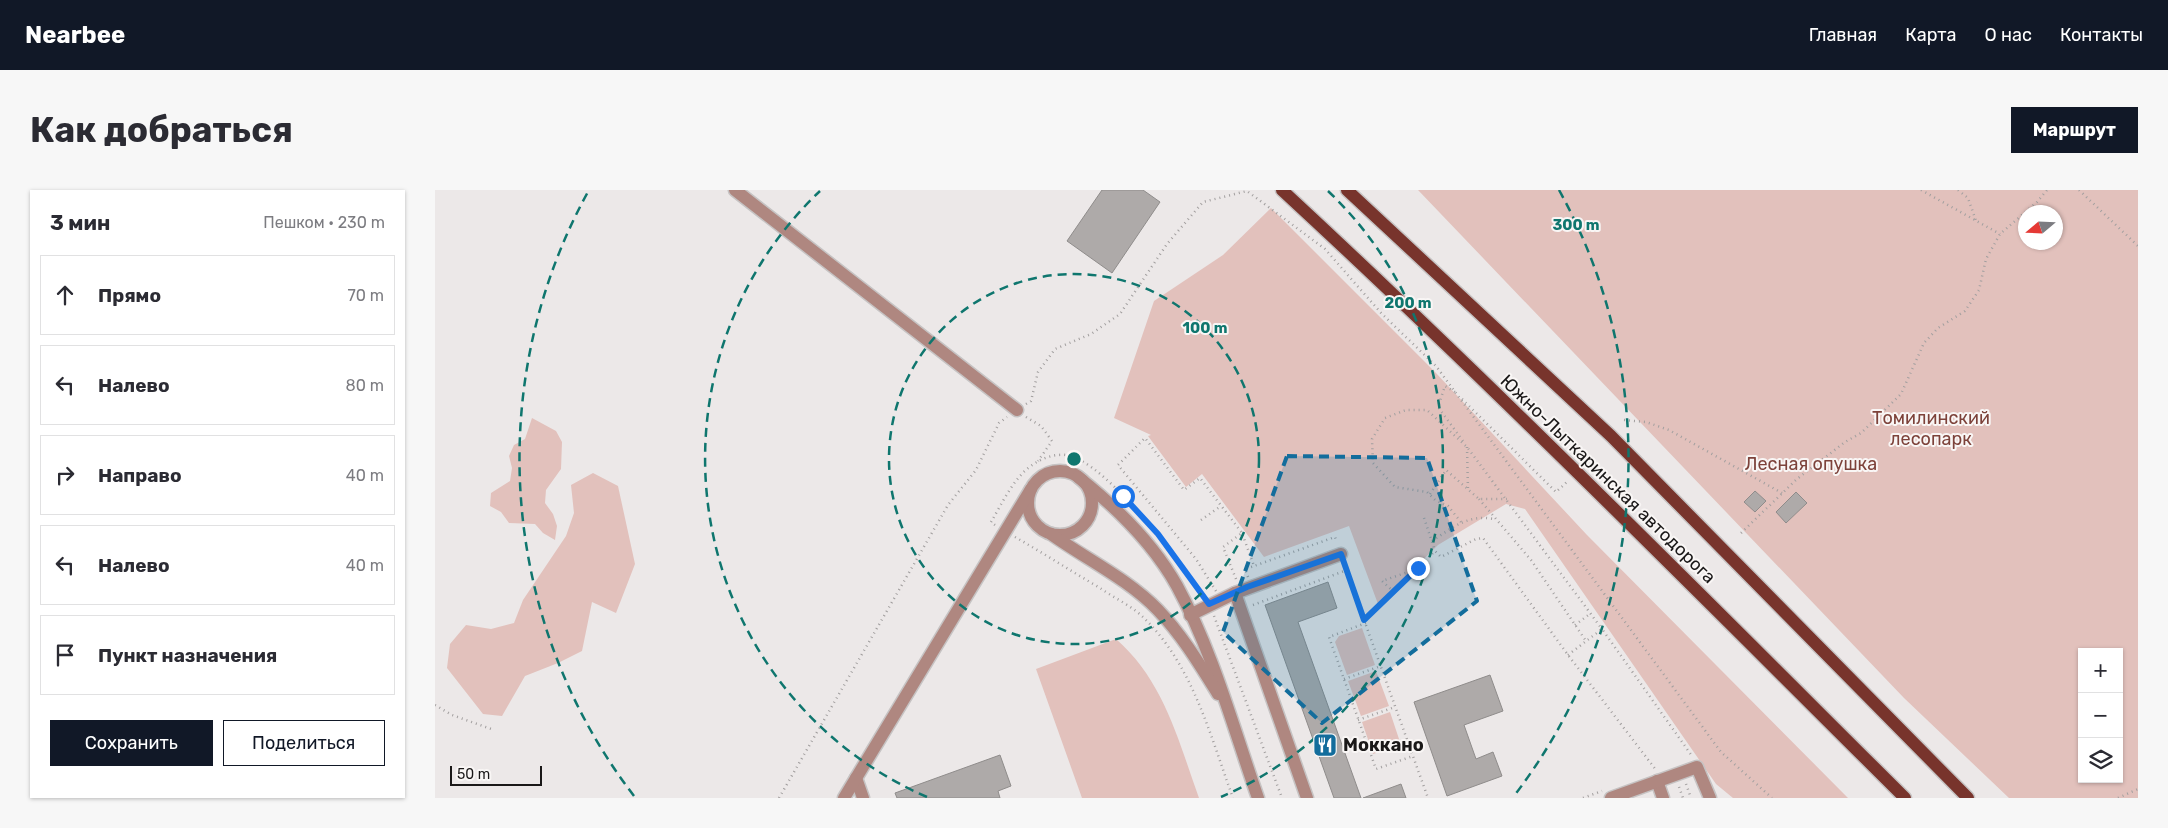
<!DOCTYPE html>
<html lang="ru">
<head>
<meta charset="utf-8">
<style>
  :root { --surface:#fff; --page:#f7f7f7; --text:#2b2b33; --muted:#7c7c81; --line:#e1e1e2; --accent:#111827 }
  body { margin:0; font-family:Rubik,sans-serif; background:var(--page); color:var(--text) }
  .controls { position:absolute; right:15px; bottom:15px; display:grid; overflow:hidden; border-radius:0px; box-shadow:0 1px 4px #0004 }
  .controls button { width:45px; height:45px; display:grid; place-items:center; padding:0; border:0; border-bottom:1px solid var(--line); background:var(--surface); color:var(--text); font:25px sans-serif }
  .compass { position:absolute; left:1583px; top:15px; width:45px; height:45px; border-radius:50%; background:var(--surface); box-shadow:0 1px 4px #0004; rotate:251deg }
  .scale { position:absolute; left:15px; bottom:12px; width:92px; box-sizing:border-box; padding-left:5px; border:2px solid #1a1818; border-top:0; font-size:14px; line-height:18px; white-space:nowrap; color:#1a1818; -webkit-text-stroke:4px #f9f6f5; paint-order:stroke }
  .stop { position:absolute; width:15px; height:15px; margin:-11px; border:4px solid #1a73e8; border-radius:50%; background:#fff }
  .stop.end { background:#1a73e8; border-color:#fff; box-shadow:0 1px 5px #0008 }
  .list { margin:0; padding:0; list-style:none }
  h2 { display:flex; justify-content:space-between; align-items:center; height:65px; margin:0; padding:0 20px; font-size:21px }
  h2 small { font-size:16px; font-weight:400; color:var(--muted) }
  .list li { display:grid; grid-template-columns:32px 1fr auto; gap:15px; align-items:center; box-sizing:border-box; height:80px; margin:0 10px 10px; padding:0 10px; border:1px solid var(--line); border-radius:0px }
  .list b { display:block; font-size:19px; white-space:nowrap }
  .list em { font-size:16px; font-style:normal; color:var(--muted) }
  .actions { display:flex; gap:10px; padding:15px 20px }
  .actions a { flex:1; padding:11px 0; border:1px solid var(--accent); border-radius:0px; text-align:center; font-size:18px; color:var(--accent) }
  .actions .main { background:var(--accent); color:#fff }
  .icon { flex:none; width:28px; height:28px; fill:none; stroke:currentColor; stroke-width:2; stroke-linecap:round; stroke-linejoin:round }
  .map { position:relative; flex:none; width:1703px; height:608px; overflow:hidden; border-radius:0px }
  header { display:flex; align-items:center; gap:30px; box-sizing:border-box; height:70px; padding:0 25px; background:var(--accent); color:#fff }
  header strong { font-size:24px }
  nav { display:flex; gap:28px; margin-inline-start:auto; font-size:18px }
  .intro { display:flex; align-items:center; justify-content:space-between; box-sizing:border-box; height:120px; padding:0 30px }
  h1 { margin:0; font-size:35px }
  .button { padding:12px 22px; border-radius:0px; background:var(--accent); color:#fff; font-size:18px; font-weight:700 }
  main { display:flex; gap:30px; padding:0 30px }
  aside { flex:1; background:var(--surface); border-radius:0px; box-shadow:0 1px 4px #0004 }
  .map>svg:first-child { display:block }
</style>
</head>
<body>
<header>
<strong>Nearbee</strong>
<nav><a>Главная</a><a>Карта</a><a>О нас</a><a>Контакты</a></nav>
</header>
<div class="intro"><h1>Как добраться</h1><a class="button">Маршрут</a></div>
<main>
<aside>
<h2>3 мин<small>Пешком · 230 m</small></h2>
<ul class="list">
<li><svg class="icon" aria-label="ahead" viewBox="0 0 24 24"><path d="M12 20V5M6 11l6-6 6 6"/></svg><div><b>Прямо</b></div><em>70 m</em></li>
<li><svg class="icon" aria-label="left" viewBox="0 0 24 24"><path d="M17 20v-9H6M10 6l-5 5 5 5"/></svg><div><b>Налево</b></div><em>80 m</em></li>
<li><svg class="icon" aria-label="right" viewBox="0 0 24 24"><path d="M7 20v-9h11M14 6l5 5-5 5"/></svg><div><b>Направо</b></div><em>40 m</em></li>
<li><svg class="icon" aria-label="left" viewBox="0 0 24 24"><path d="M17 20v-9H6M10 6l-5 5 5 5"/></svg><div><b>Налево</b></div><em>40 m</em></li>
<li><svg class="icon" aria-label="arrive" viewBox="0 0 24 24"><path d="M6 21V4h12l-3 4 3 4H6"/></svg><div><b>Пункт назначения</b></div></li>
</ul>
<div class="actions"><a class="main">Сохранить</a><a>Поделиться</a></div>
</aside>
<div class="map">
<svg width="1703" height="608" viewBox="0 0 1703 608">
  <rect width="100%" height="100%" fill="#ece8e8"/>
  <g fill="#e2c1bc" fill-rule="evenodd">
    <path d="M983,0H1703V608H1574L1469,508ZM1590,22H1620V52H1590ZM1647,462H1684V589H1647Z"/>
    <path d="M836,18L1001,183L1152,345L1413,608H1298L1281,594L1090,319L1071,314L1003,355L943,414L914,336L829,367L767,284L751,297L713,246L716,245L679,228L719,111L788,65Z"/>
    <path d="M97,228L121,241L127,252L126,279L111,300L110,313L118,324L122,336L120,350L108,343L100,334L74,333L66,322L55,316L56,303L75,291L77,278L74,266L79,255L90,249Z"/>
    <path d="M158,283L183,296L200,374L181,423L157,412L147,461L123,473L90,486L67,526L48,524L12,478L15,454L31,435L56,439L79,433L88,410L131,346L139,323L136,295Z"/>
    <path d="M927,438L940,475L912,485L900,452L904,446Z"/>
    <path d="M681,449C729,491 743,550 764,608H647L601,479Z"/>
    <path d="M941,481L954,516L926,526L913,491Z"/>
    <path d="M955,522L966,555L938,564L927,532Z"/>
  </g>
  <g fill="#aeaaa9" stroke="#8f8c8b">
    <path d="M667,0H708L725,12L677,83L632,51Z"/>
    <path d="M1320,301L1331,311L1320,322L1309,312Z"/>
    <path d="M1361,302L1372,313L1351,333L1341,322Z"/>
    <path d="M893,392L902,418L863,432L926,608H899L830,415Z"/>
    <path d="M1055,485L1068,521L1029,535L1041,569L1058,562L1067,586L1012,606L979,512Z"/>
    <path d="M565,565L576,596L563,601L565,608H462L460,603Z"/>
    <path d="M966,594L971,608H928Z"/>
  </g>
  <g fill="none" stroke-linecap="round" stroke-linejoin="round">
    <g stroke="#c6c3c3" stroke-width="15">
      <g id="minor">
        <path d="M300,0L582,220"/>
        <circle cx="625" cy="313" r="32"/>
        <path d="M643,287C681,317 718,353 742,396C778,462 798,537 823,608"/>
        <path d="M616,344C651,369 693,389 723,420C747,445 765,475 783,504"/>
        <path d="M755,425L800,403"/>
        <path d="M421,588L428,608"/>
        <path d="M1222,591L1228,608"/>
        <path d="M409,608L596,299"/>
        <path d="M872,608L800,403L906,364"/>
        <path d="M1176,608L1262,577L1275,608"/>
      </g>
    </g>
    <g stroke="#c6c3c3" stroke-width="15">
      <g id="major">
        <path d="M847,0C1060,197 1264,403 1470,608"/>
        <path d="M912,0L1176,246L1533,608"/>
      </g>
    </g>
    <g stroke="#a29f9f" stroke-width="2.5" stroke-dasharray="1 4" stroke-linecap="butt">
      <path d="M1486,0L1565,44"/>
      <path d="M1523,0L1533,8L1541,31"/>
      <path d="M1644,0L1703,56"/>
      <path d="M1020,202L1010,196L1003,217L1028,251"/>
      <path d="M1027,209L1121,302L1134,290"/>
      <path d="M591,214L596,211L603,182L620,159L656,144L685,124L732,54L768,12L812,1L890,59L947,124L1001,176L1286,562L1337,608"/>
      <path d="M591,227L606,236L617,251L603,271"/>
      <path d="M1189,230L1211,232L1234,240L1347,303"/>
      <path d="M1032,257L1033,301"/>
      <path d="M995,304L1011,280L1044,309H1072"/>
      <path d="M1044,309L1096,370L1151,451"/>
      <path d="M989,328L1000,361"/>
      <path d="M766,330L786,316"/>
      <path d="M1026,332L1013,316L1000,310L992,302L960,297L938,273L937,249L950,228L971,220H992L1032,257L1167,439"/>
      <path d="M560,335L556,332C568,312 580,284 602,272C610,267 621,264 631,265C673,272 743,372 769,406"/>
      <path d="M1306,343L1362,289L1410,252L1426,243L1466,204L1489,153L1503,138L1530,121L1544,100L1551,69L1565,44L1602,12L1612,0"/>
      <path d="M580,347C608,363 636,381 665,398C679,408 697,416 709,428C758,476 775,545 798,608"/>
      <path d="M997,351C1017,338 1033,324 1059,329"/>
      <path d="M909,374L993,608"/>
      <path d="M813,387L810,379L819,376"/>
      <path d="M801,389L788,357L807,343L819,376L900,347L902,352"/>
      <path d="M781,401L761,369L683,275L710,248L749,300L765,288L807,343"/>
      <path d="M959,402L947,391L982,379"/>
      <path d="M818,415L912,380"/>
      <path d="M779,426L847,608"/>
      <path d="M929,430L939,422L1000,361L1006,367L1041,349L1048,348L1133,465L1221,580"/>
      <path d="M931,433L894,447L941,579L978,566"/>
      <path d="M1140,435L1156,423"/>
      <path d="M1133,465L1167,439L1257,566"/>
      <path d="M909,489L946,476"/>
      <path d="M0,515L17,525L59,540"/>
      <path d="M923,530L960,517"/>
      <path d="M1251,594L1256,608"/>
      <path d="M1244,597L1248,608"/>
      <path d="M344,608L513,315L541,280L564,233L572,227"/>
      <path d="M1148,608L1167,601"/>
      <path d="M1683,608L1703,599"/>
    </g>
    <use href="#minor" stroke="#af8780" stroke-width="12"/>
    <use href="#major" stroke="#78342c" stroke-width="12"/>
  </g>
  <g fill="none" stroke-linecap="round" stroke-linejoin="round">
    <path stroke="#1a73e8" stroke-width="6" d="M688,306L723,344L774,414L812,397L906,364L929,430L983,378"/>
  </g>
  <path fill="#136d9c" fill-opacity="0.2" stroke="#136d9c" stroke-width="4" stroke-dasharray="10 6" stroke-linejoin="round" d="M852,266L992,268L1042,411L887,533L788,442Z"/>
  <g fill="none" stroke="#0f766e" stroke-width="2.5" stroke-dasharray="9 6">
    <circle cx="639" cy="269" r="185"/>
    <path d="M492 607A369 369 0 0 1 385 1M893 1A369 369 0 0 1 786 607"/>
    <path d="M199 606A554 554 0 0 1 154 0M1124 0A554 554 0 0 1 1079 606"/>
  </g>
  <defs>
    <g id="restaurant-square" transform="scale(1.25)"><rect x="-9" y="-9" width="18" height="18" rx="4" fill="#136d9c" stroke="#f9f6f5"/><path d="M-5-6h1v4h1v-4h1v4h1v-4h1v5L-1.5 .5V6h-2V.5L-5-1ZM5-6V6H3V1.5H1.5Q1.5-4 5-6Z" fill="#fff"/></g>
  </defs>
  <g fill-rule="evenodd">
    <use href="#restaurant-square" x="890" y="555"/>
  </g>
  <g text-anchor="middle" dominant-baseline="central" stroke-width="4" stroke-linejoin="round" paint-order="stroke">
    <g font-size="18" fill="#7d423a" stroke="#f9f6f5">
      <text x="1496" y="228">Томилинский<tspan x="1496" dy="21">лесопарк</tspan></text>
      <text x="1376" y="274">Лесная опушка</text>
    </g>
    <g font-size="18" fill="#1a1818" stroke="#f9f6f5">
      <text transform="translate(1173 289) rotate(44)">Южно-Лыткаринская автодорога</text>
    </g>
    <g font-size="18" font-weight="bold" fill="#1a1818" stroke="#f9f6f5" text-anchor="start">
      <text x="908" y="555">Моккано</text>
    </g>
  </g>
  <circle cx="639" cy="269" r="8" fill="#0f766e" stroke="#f9f6f5" stroke-width="2.5"/>
  <g font-size="15" text-anchor="middle" font-weight="bold" fill="#0f766e" stroke="#f9f6f5" stroke-width="4" stroke-linejoin="round" paint-order="stroke">
    <text x="1141" y="40">300 m</text>
    <text x="973" y="118">200 m</text>
    <text x="770" y="143">100 m</text>
  </g>
</svg>
<div class="controls">
<button>+</button>
<button>−</button>
<button><svg class="icon" aria-label="layers" viewBox="0 0 24 24"><path d="M12 4l9 5-9 5-9-5zM3 14l9 5 9-5"/></svg></button>
</div>
<svg class="compass" viewBox="-18 -18 36 36"><path d="M0-13l5 13h-10z" fill="#e53935"/><path d="M0 13l5-13h-10z" fill="#7c7c81"/></svg>
<div class="scale">50 m</div>
<div class="stop" style="left:688px;top:306px"></div>
<div class="stop end" style="left:983px;top:378px"></div>
</div>
</main>
</body>
</html>
